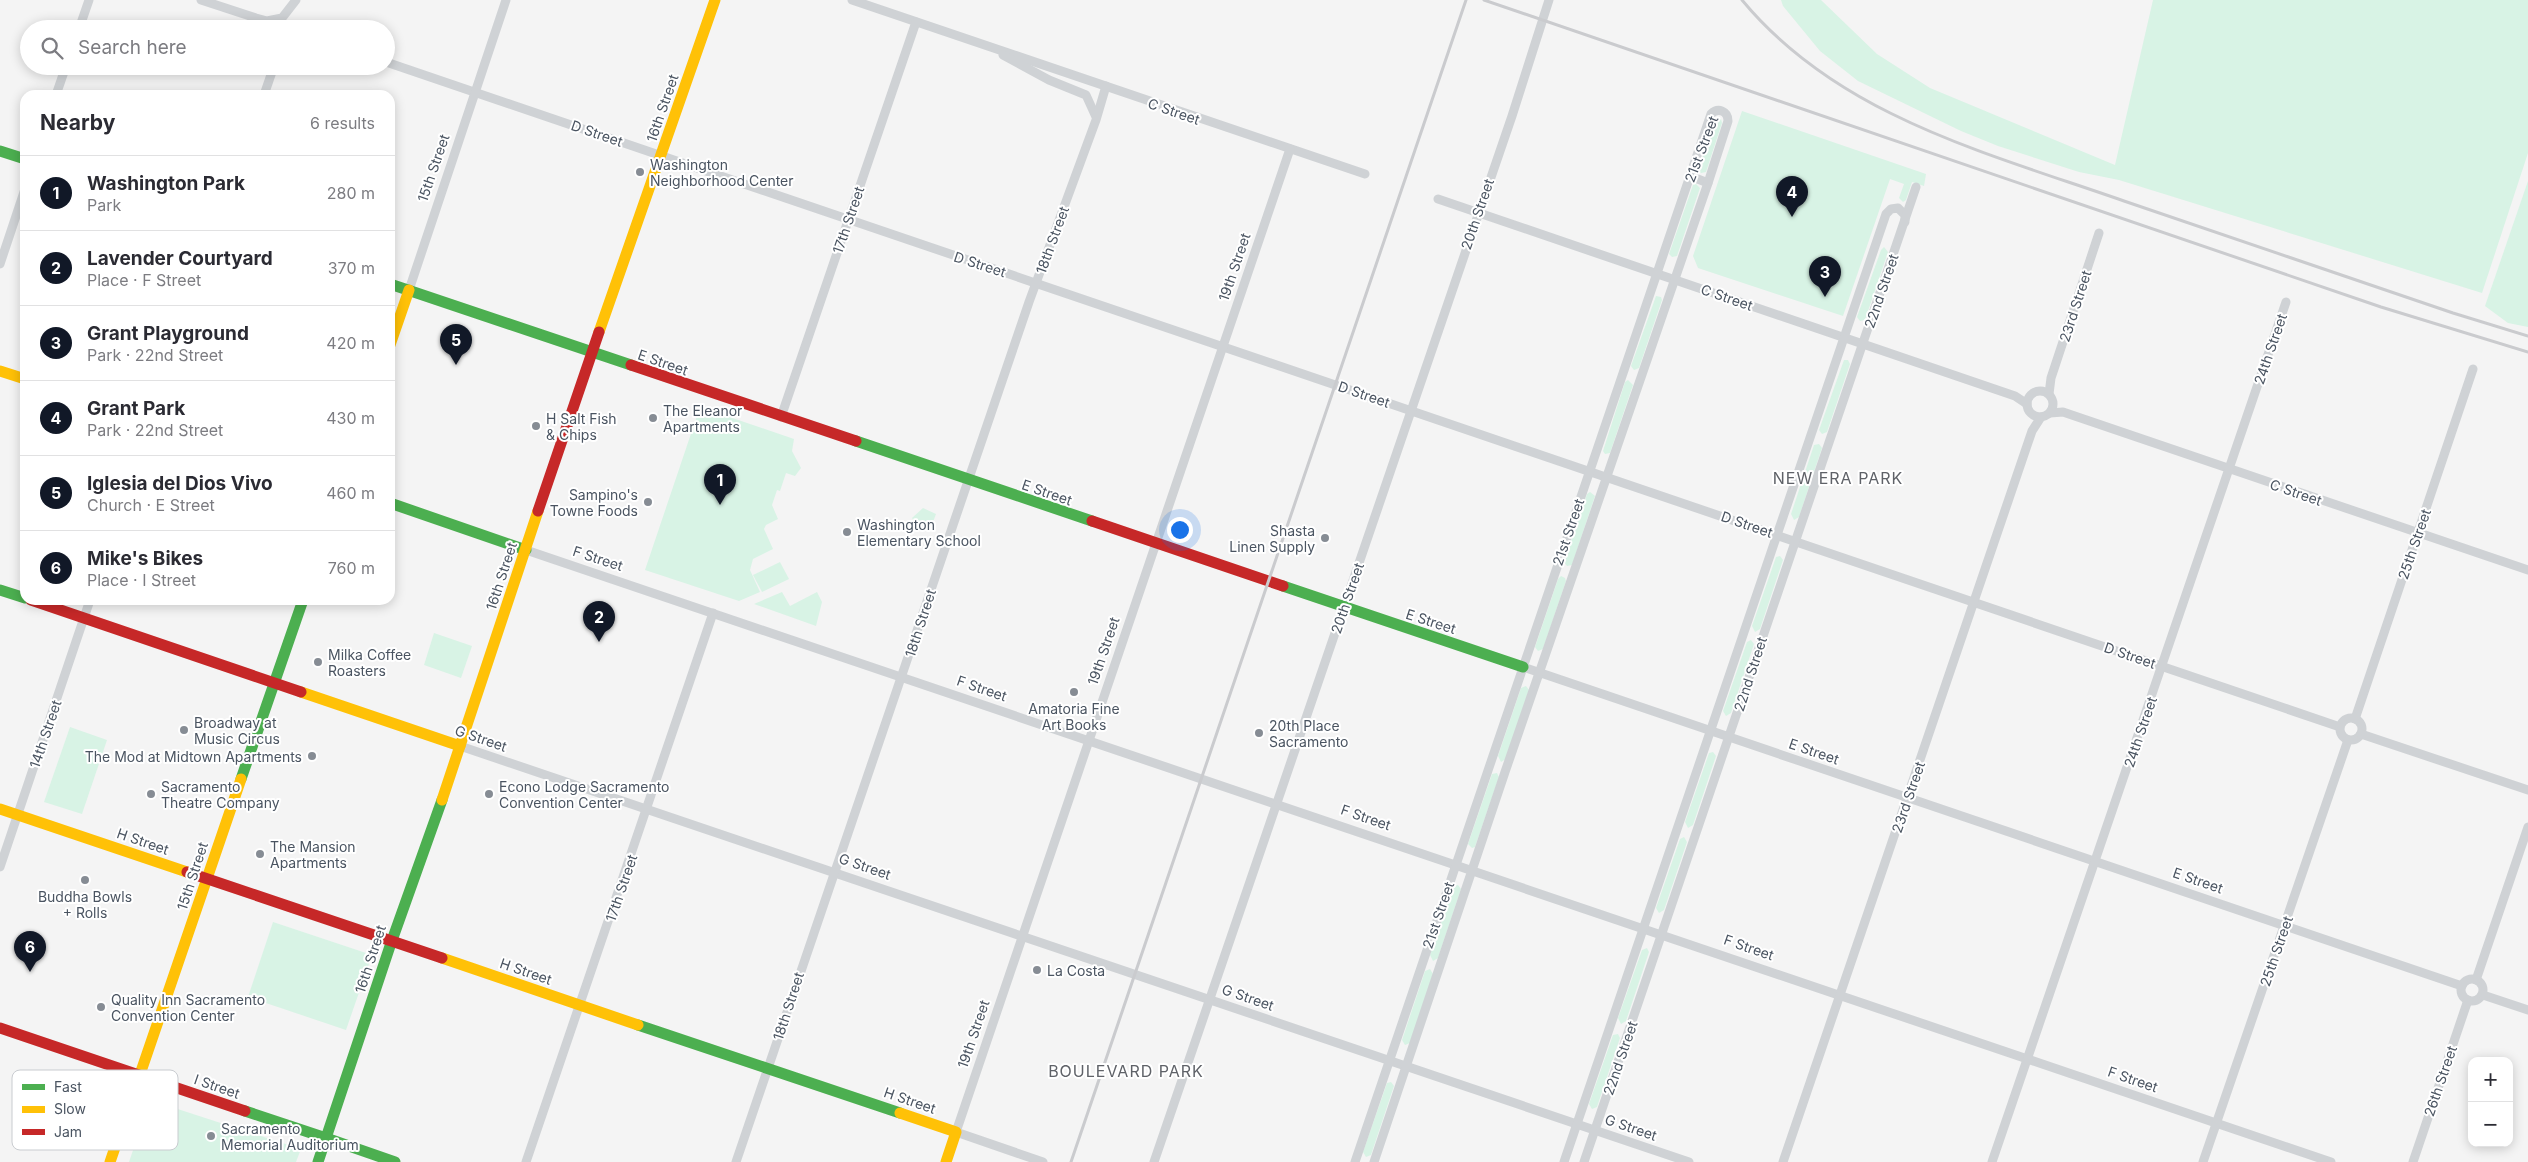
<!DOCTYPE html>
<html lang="en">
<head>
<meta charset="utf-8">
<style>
  :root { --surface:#fff; --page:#f2f2f3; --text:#2b2b33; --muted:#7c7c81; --line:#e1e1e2; --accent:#111827 }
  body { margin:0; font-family:Inter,sans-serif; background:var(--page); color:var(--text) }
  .controls { position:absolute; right:15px; bottom:15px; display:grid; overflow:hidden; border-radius:10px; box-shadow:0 2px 12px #0003 }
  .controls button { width:45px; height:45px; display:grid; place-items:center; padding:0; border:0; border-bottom:1px solid var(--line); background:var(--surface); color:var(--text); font:25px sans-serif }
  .you { position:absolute; left:1179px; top:529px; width:18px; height:18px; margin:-12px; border:4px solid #fff; border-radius:50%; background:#1a73e8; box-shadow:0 0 0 8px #1a73e833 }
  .badge { display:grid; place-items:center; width:32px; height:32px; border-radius:50%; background:var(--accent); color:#fff; font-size:16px; font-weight:700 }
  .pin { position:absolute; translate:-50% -41px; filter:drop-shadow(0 1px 2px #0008) }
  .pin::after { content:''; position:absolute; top:26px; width:18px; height:15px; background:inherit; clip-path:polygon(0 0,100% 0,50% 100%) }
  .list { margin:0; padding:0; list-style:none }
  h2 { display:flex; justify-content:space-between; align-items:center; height:65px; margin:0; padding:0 20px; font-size:21px }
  h2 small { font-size:16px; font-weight:400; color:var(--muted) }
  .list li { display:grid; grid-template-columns:32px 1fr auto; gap:15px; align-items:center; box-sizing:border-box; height:75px; padding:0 20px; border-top:1px solid var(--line) }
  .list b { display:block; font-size:19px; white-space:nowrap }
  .list p { margin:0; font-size:16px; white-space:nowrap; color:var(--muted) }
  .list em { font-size:16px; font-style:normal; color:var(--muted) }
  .icon { flex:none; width:28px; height:28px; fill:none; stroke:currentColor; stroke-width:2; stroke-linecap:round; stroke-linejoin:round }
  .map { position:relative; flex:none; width:2528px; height:1162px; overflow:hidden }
  .search { position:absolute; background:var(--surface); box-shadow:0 2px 12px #0003; left:20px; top:20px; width:375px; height:55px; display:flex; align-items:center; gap:12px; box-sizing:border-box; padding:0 18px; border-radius:28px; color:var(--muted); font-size:19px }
  .panel { position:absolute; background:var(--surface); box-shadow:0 2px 12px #0003; left:20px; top:90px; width:375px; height:515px; border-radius:15px }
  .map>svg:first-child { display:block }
</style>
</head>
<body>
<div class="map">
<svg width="2528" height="1162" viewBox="0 0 2528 1162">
  <rect width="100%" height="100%" fill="#f4f4f4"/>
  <g fill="#d8f3e5">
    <path d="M1781,0H1821L1877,54L1930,88L2115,165L2153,0H2528V153L2482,293L2119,180L2079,172L1998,146L1961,131L1858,81L1820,51L1783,6Z"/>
    <path d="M1742,111L1926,174L1924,186L1912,182L1906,200L1903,202L1899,198L1904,184L1890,179L1843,316L1698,268L1693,256Z"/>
    <path d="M1716,119H1721L1722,123L1706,172L1701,173L1698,170Z"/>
    <path d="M2528,181V327L2508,323L2485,306Z"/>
    <path d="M1695,183L1700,188L1677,256L1672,257L1669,254L1693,185Z"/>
    <path d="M1884,247L1888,252L1865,320L1860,321L1857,317L1881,250Z"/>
    <path d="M1656,296L1661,297L1662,300L1639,368L1634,370L1631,366Z"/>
    <path d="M1844,360H1848L1850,364L1827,432L1822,434L1819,430Z"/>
    <path d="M1628,380L1633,385L1610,453L1605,454L1603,451L1625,382Z"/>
    <path d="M700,407L794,439L792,451L801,468L795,476L786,473L780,491L777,490L772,505L778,519L766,525L764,529L773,549L753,559L750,570L760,592L739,601L645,570Z"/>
    <path d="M1819,444L1822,448L1799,517L1794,520L1791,514L1814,445Z"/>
    <path d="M1590,492L1595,496L1572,565L1567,566L1564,562L1587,494Z"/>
    <path d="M923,508L936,514L933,522L925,527L915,523L912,518Z"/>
    <path d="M1780,556L1783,560L1760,629L1755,632L1752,626L1776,557Z"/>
    <path d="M780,562L789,579L762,592L753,575Z"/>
    <path d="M1561,576L1565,578L1566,581L1543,649L1538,651L1535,647L1558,579Z"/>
    <path d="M782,592L790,606L817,592L822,602L816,626L754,604Z"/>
    <path d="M434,633L472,646L461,678L424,665Z"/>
    <path d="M1751,640L1754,644L1731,713L1726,716L1723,711L1747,642Z"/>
    <path d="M1526,686L1529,690L1506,759L1501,762L1498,756L1521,688Z"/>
    <path d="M70,727L107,740L82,814L44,802Z"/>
    <path d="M1713,752L1716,756L1693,825L1688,828L1685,822L1709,753Z"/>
    <path d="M1497,773L1499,777L1475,847L1472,848L1468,844L1492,774Z"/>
    <path d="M1684,837L1687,842L1664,910L1659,913L1656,908L1680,839Z"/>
    <path d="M1458,885L1461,889L1438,958L1433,961L1430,955L1453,886Z"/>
    <path d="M273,922L372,955L346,1030L248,997Z"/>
    <path d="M1647,948L1649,952L1626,1021L1621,1024L1618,1018L1642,950Z"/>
    <path d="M1430,969L1433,974L1410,1043L1405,1045L1402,1040L1425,971Z"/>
    <path d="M1618,1034L1620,1038L1597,1107L1592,1109L1589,1104L1613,1035Z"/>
    <path d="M1391,1082L1394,1086L1371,1155L1366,1157L1363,1152L1387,1083Z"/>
    <path d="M150,1100L301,1149L296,1162H129Z"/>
  </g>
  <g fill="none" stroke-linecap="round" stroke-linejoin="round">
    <g stroke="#cfd2d5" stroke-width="9">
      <path d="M201,0L256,18L267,21L282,18L296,0"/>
      <path d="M852,0L1365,174"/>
      <path d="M79,29L89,0"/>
      <path d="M1003,55L1049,80L1086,95L1096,117"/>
      <path d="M386,62L2340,727"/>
      <path d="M56,95L66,66"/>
      <path d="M264,95L274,66"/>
      <path d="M1690,176L1708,183"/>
      <path d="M1438,199L2015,396L2027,404"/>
      <path d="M0,264L25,189"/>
      <path d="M409,290L506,0"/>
      <circle cx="2040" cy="404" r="13"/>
      <path d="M2049,394L2051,378L2099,233"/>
      <path d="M2050,413L2063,412L2528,570"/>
      <path d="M781,417L916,22"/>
      <path d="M526,550L2331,1162"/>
      <path d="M1523,667L2462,986"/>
      <circle cx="2351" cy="729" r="11"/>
      <path d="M2355,719L2473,369"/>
      <path d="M2361,734L2528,790"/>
      <path d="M460,746L1689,1162"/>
      <path d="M0,867L90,600"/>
      <circle cx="2472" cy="990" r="11"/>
      <path d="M2476,980L2528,827"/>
      <path d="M2483,995L2528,1010"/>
      <path d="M526,1162L713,613"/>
      <path d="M736,1162L1029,302L1096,120L1106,86"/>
      <path d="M1043,1162L956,1132L1290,149"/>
      <path d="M1154,1162L1512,116L1549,0"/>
      <path d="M1355,1162L1690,176L1711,114C1718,107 1728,111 1728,121L1708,183L1505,772L1374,1162"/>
      <path d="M1564,1162L1886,214L1891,209L1898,208L1905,215V222"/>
      <path d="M1584,1162L1916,187"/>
      <path d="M1783,1162L2032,431L2041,417"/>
      <path d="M1992,1162L2286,302"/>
      <path d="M2203,1162L2348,740"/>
      <path d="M2413,1162L2468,1000"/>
    </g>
    <g stroke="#4caf50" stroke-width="11">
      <path d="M0,151L25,159"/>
      <path d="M390,284L631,365"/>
      <path d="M856,441L1092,521"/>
      <path d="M390,503L526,550"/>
      <path d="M1283,586L1523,667"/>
      <path d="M0,590L25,598"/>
      <path d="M241,779L303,600"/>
      <path d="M638,1025L900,1113"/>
      <path d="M245,1111L326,1138"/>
      <path d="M326,1138L395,1162"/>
      <path d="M318,1162L390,946L442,800"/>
    </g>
    <g stroke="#ffc107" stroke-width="11">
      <path d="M599,332L715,0"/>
      <path d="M390,345L409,290"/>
      <path d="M0,371L25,379"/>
      <path d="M301,692L460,746"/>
      <path d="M442,800L538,511"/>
      <path d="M0,809L187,872"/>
      <path d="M442,958L638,1025"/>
      <path d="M900,1113L956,1132L946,1162"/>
      <path d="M110,1162L241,779"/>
    </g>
    <g stroke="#c62828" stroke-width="11">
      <path d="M631,365L856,441"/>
      <path d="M538,511L599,332"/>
      <path d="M1092,521L1283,586"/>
      <path d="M31,600L301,692"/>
      <path d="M187,872L442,958"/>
      <path d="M0,1028L245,1111"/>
    </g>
    <g stroke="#cacbce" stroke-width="3">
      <path d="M1484,0L2381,307L2528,352"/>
      <path d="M1742,0C1838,116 1987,153 2124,201C2234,239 2343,275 2453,313L2528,336"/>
      <path d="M1071,1162L1466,0"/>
    </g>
  </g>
  <g fill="#868c94" stroke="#fff" stroke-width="2">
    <circle cx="640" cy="172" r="5"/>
    <circle cx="653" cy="418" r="5"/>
    <circle cx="536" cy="426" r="5"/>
    <circle cx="648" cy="502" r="5"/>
    <circle cx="847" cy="532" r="5"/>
    <circle cx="1325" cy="538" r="5"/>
    <circle cx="318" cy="662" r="5"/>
    <circle cx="1074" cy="692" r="5"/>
    <circle cx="184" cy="730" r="5"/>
    <circle cx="1259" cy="733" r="5"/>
    <circle cx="312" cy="756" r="5"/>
    <circle cx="151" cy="794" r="5"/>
    <circle cx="489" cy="794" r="5"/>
    <circle cx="260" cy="854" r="5"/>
    <circle cx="85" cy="880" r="5"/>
    <circle cx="1037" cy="970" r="5"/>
    <circle cx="101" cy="1007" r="5"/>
    <circle cx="211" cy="1136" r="5"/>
  </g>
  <g text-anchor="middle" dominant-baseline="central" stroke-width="4" stroke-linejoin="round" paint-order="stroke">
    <g font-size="14" fill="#4a5461" stroke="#fff">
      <text transform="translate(662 108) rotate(-71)">16th Street</text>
      <text transform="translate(1174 111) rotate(19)">C Street</text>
      <text transform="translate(597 133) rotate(19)">D Street</text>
      <text transform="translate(1701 149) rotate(-69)">21st Street</text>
      <text transform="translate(433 168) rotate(-71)">15th Street</text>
      <text transform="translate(1477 214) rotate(-71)">20th Street</text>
      <text transform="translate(848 220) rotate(-71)">17th Street</text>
      <text transform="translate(1052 240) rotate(-70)">18th Street</text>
      <text transform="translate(980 264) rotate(18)">D Street</text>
      <text transform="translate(1234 267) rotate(-71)">19th Street</text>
      <text transform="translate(1881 291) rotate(-71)">22nd Street</text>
      <text transform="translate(1727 297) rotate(19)">C Street</text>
      <text transform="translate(2075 306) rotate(-72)">23rd Street</text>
      <text transform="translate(2270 349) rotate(-71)">24th Street</text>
      <text transform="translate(663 362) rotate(19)">E Street</text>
      <text transform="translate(1364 394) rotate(19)">D Street</text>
      <text transform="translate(1047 492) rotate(19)">E Street</text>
      <text transform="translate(2296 492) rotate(19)">C Street</text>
      <text transform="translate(1747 524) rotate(19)">D Street</text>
      <text transform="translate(1568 532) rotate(-71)">21st Street</text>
      <text transform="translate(2414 544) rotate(-71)">25th Street</text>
      <text transform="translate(598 558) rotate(18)">F Street</text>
      <text transform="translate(501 576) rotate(-72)">16th Street</text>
      <text transform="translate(1347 598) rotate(-71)">20th Street</text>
      <text transform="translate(1431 621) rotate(18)">E Street</text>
      <text transform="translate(920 623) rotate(-72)">18th Street</text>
      <text transform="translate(1103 651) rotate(-71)">19th Street</text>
      <text transform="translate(2130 655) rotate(19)">D Street</text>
      <text transform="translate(1750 674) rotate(-72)">22nd Street</text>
      <text transform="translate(982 688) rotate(19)">F Street</text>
      <text transform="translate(2140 732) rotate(-71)">24th Street</text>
      <text transform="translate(45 734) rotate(-71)">14th Street</text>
      <text transform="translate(481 738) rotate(19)">G Street</text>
      <text transform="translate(1814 751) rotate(19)">E Street</text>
      <text transform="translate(1908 797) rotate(-71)">23rd Street</text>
      <text transform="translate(1366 817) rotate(19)">F Street</text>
      <text transform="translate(143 841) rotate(19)">H Street</text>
      <text transform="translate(865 866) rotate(19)">G Street</text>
      <text transform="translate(192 876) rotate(-72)">15th Street</text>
      <text transform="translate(2198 880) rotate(19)">E Street</text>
      <text transform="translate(621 888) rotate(-71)">17th Street</text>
      <text transform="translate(1438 915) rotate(-71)">21st Street</text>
      <text transform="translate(1749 947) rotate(19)">F Street</text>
      <text transform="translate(2276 951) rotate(-71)">25th Street</text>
      <text transform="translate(370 959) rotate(-72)">16th Street</text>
      <text transform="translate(526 971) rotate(19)">H Street</text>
      <text transform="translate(1248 997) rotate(19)">G Street</text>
      <text transform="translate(788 1006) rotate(-72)">18th Street</text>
      <text transform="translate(973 1034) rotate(-71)">19th Street</text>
      <text transform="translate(1620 1058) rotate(-71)">22nd Street</text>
      <text transform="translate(2133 1079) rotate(19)">F Street</text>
      <text transform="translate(2440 1081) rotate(-71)">26th Street</text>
      <text transform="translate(217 1086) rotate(19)">I Street</text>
      <text transform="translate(910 1100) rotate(19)">H Street</text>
      <text transform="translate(1631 1127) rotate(19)">G Street</text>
    </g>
    <g font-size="14" fill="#4a5461" stroke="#fff" text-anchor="start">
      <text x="650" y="164">Washington<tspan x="650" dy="16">Neighborhood Center</tspan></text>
      <text x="663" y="410">The Eleanor<tspan x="663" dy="16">Apartments</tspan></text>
      <text x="546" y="418">H Salt Fish<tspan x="546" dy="16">&amp; Chips</tspan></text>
      <text x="638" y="494" text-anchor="end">Sampino's<tspan x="638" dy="16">Towne Foods</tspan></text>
      <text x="857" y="524">Washington<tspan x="857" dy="16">Elementary School</tspan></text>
      <text x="1315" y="530" text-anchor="end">Shasta<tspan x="1315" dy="16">Linen Supply</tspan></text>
      <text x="328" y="654">Milka Coffee<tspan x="328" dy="16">Roasters</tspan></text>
      <text x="1074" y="708" text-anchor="middle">Amatoria Fine<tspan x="1074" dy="16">Art Books</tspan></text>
      <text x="194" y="722">Broadway at<tspan x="194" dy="16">Music Circus</tspan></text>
      <text x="1269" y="725">20th Place<tspan x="1269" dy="16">Sacramento</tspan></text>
      <text x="302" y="756" text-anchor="end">The Mod at Midtown Apartments</text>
      <text x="161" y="786">Sacramento<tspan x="161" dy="16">Theatre Company</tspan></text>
      <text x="499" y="786">Econo Lodge Sacramento<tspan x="499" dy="16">Convention Center</tspan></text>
      <text x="270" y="846">The Mansion<tspan x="270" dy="16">Apartments</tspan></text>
      <text x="85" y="896" text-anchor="middle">Buddha Bowls<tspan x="85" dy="16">+ Rolls</tspan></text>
      <text x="1047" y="970">La Costa</text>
      <text x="111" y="999">Quality Inn Sacramento<tspan x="111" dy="16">Convention Center</tspan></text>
      <text x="221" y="1128">Sacramento<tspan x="221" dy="16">Memorial Auditorium</tspan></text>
    </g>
    <g font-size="16" letter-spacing="1" fill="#5f6268" stroke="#fff">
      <text x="1838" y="478">NEW ERA PARK</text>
      <text x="1126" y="1071">BOULEVARD PARK</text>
    </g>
  </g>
  <rect x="12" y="1070" width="166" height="80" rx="8" fill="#fff" stroke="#c9ccd0" stroke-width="1"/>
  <rect x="22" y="1084" width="23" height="6" fill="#4caf50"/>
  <rect x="22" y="1106" width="23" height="7" fill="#ffc107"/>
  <rect x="22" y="1129" width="23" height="6" fill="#c62828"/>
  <g font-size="14" fill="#4a5461">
    <text x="54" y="1092">Fast</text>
    <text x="54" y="1114">Slow</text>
    <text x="54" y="1137">Jam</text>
  </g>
</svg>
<div class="controls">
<button>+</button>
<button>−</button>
</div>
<div class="you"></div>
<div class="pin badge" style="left:720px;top:505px">1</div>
<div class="pin badge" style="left:599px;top:642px">2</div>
<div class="pin badge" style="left:1825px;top:297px">3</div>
<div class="pin badge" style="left:1792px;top:217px">4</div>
<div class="pin badge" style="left:456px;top:365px">5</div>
<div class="pin badge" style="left:30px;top:972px">6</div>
<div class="search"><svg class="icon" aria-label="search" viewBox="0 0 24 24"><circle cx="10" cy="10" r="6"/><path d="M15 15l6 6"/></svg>Search here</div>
<section class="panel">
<h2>Nearby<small>6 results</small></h2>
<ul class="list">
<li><span class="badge">1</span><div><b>Washington Park</b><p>Park</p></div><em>280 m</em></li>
<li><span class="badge">2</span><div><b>Lavender Courtyard</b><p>Place · F Street</p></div><em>370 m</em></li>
<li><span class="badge">3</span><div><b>Grant Playground</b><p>Park · 22nd Street</p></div><em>420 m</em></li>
<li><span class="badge">4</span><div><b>Grant Park</b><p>Park · 22nd Street</p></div><em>430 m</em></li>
<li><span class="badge">5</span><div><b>Iglesia del Dios Vivo</b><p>Church · E Street</p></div><em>460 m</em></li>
<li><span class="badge">6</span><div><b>Mike's Bikes</b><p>Place · I Street</p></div><em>760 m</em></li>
</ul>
</section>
</div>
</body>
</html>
